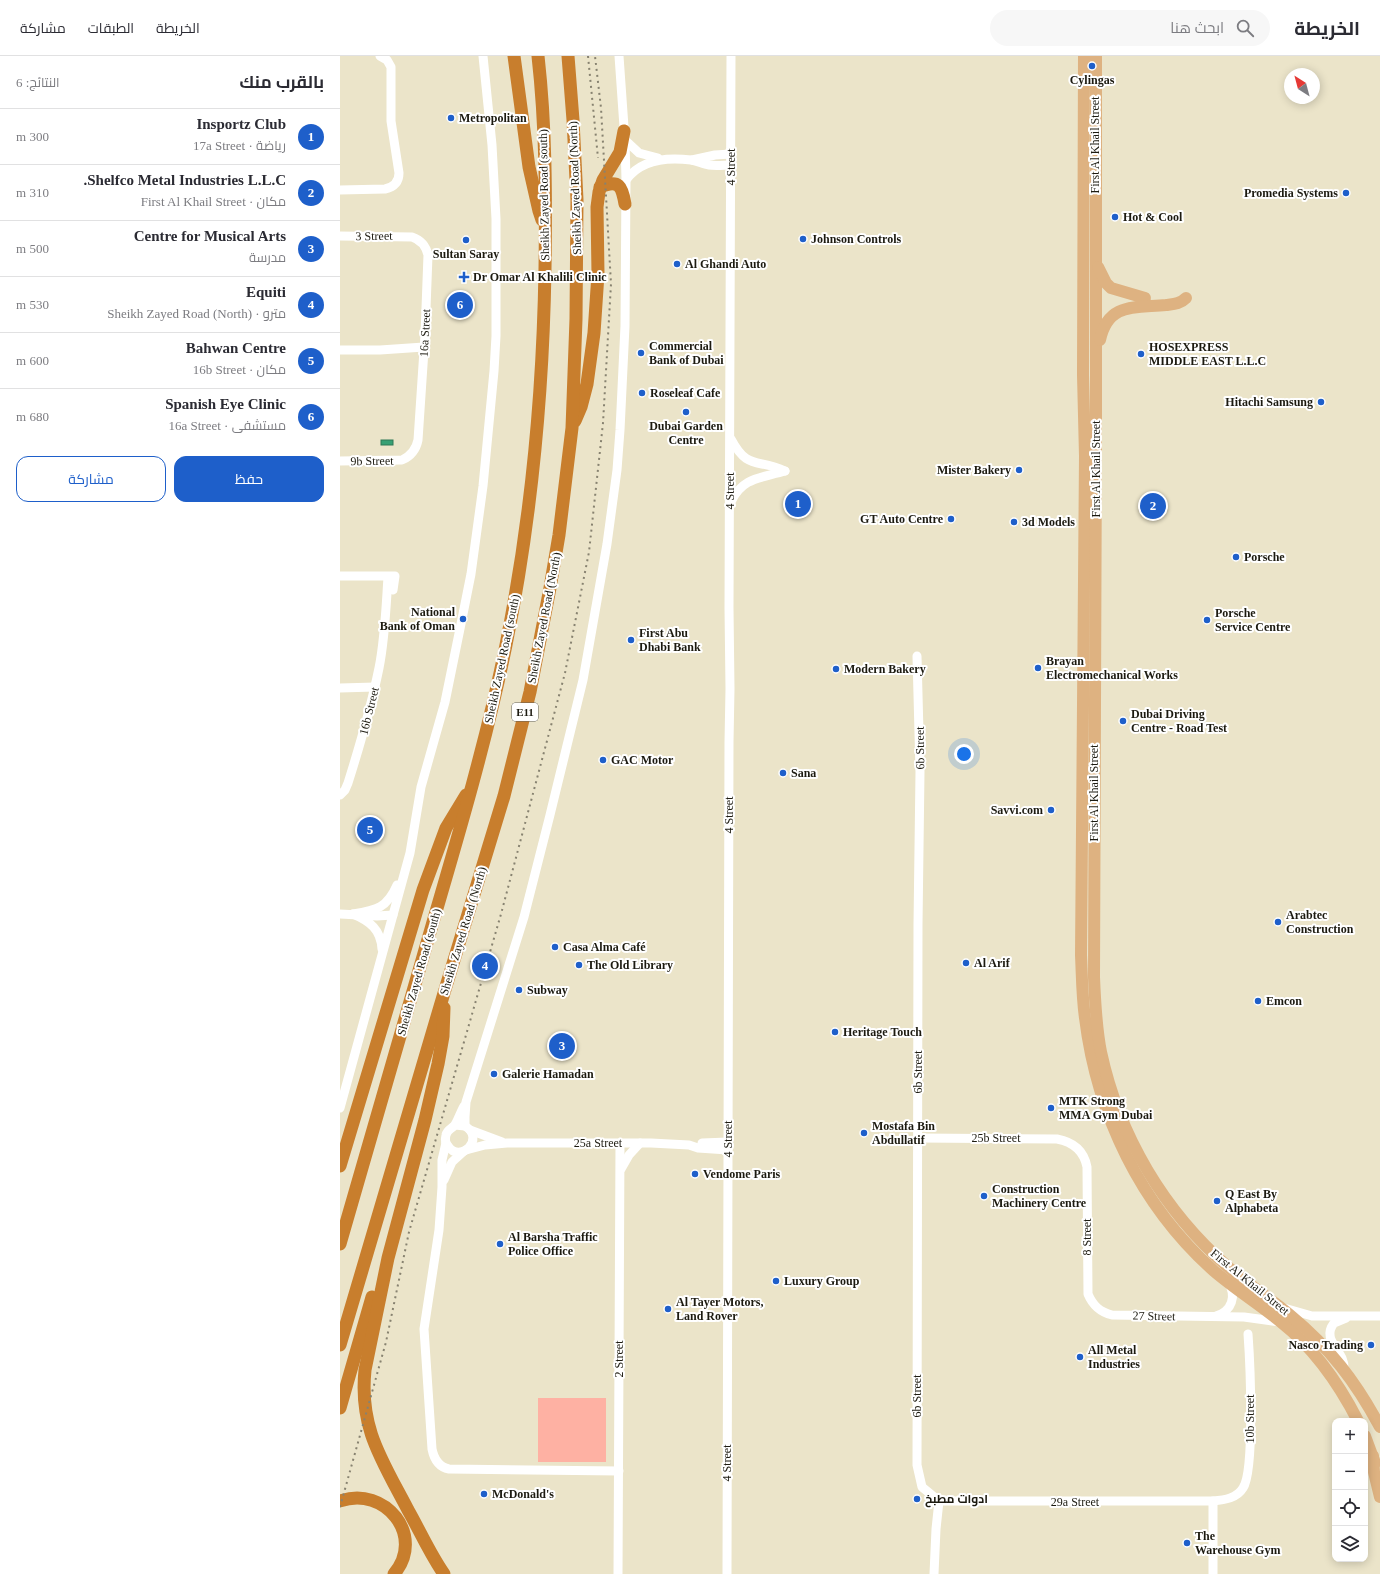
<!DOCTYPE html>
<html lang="ar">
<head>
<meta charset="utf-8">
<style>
  :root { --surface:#fff; --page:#f7f7f7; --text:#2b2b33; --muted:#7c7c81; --line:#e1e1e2; --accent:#1e5fca }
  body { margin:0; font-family:"Times New Roman",Cairo,serif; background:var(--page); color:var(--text); direction:rtl }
  .controls { position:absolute; right:12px; bottom:12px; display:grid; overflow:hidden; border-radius:8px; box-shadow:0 2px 10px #0003 }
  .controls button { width:36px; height:36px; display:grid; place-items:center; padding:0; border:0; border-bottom:1px solid var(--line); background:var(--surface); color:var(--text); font:20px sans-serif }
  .compass { position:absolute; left:944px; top:12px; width:36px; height:36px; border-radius:50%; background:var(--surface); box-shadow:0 2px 10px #0003; rotate:324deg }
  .you { position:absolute; left:624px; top:698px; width:14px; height:14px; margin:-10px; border:3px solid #fff; border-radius:50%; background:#1a73e8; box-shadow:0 0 0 6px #1a73e833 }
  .badge { display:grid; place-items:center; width:26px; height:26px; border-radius:50%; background:var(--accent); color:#fff; font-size:13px; font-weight:700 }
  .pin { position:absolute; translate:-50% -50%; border:2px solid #fff; box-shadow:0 1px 4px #0006 }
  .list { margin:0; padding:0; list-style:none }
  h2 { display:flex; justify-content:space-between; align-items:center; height:52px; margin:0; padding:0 16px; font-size:17px }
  h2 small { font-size:13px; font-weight:400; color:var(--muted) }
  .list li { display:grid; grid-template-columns:26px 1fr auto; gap:12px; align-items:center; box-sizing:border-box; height:56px; padding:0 16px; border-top:1px solid var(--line) }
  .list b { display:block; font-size:15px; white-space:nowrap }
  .list p { margin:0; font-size:13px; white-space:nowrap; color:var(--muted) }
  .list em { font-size:13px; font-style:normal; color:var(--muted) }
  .actions { display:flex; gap:8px; padding:12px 16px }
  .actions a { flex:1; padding:9px 0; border:1px solid var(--accent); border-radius:12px; text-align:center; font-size:14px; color:var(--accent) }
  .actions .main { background:var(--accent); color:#fff }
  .icon { flex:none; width:22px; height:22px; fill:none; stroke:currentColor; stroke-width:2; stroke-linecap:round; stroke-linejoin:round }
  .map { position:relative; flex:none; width:1040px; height:1518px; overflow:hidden; direction:ltr }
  header { display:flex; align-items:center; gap:24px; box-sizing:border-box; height:56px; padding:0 20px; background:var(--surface); border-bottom:1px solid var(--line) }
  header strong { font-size:19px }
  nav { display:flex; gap:22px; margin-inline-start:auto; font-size:14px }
  .search { width:280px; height:36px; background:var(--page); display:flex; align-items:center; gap:10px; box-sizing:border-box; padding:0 14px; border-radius:22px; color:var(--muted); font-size:15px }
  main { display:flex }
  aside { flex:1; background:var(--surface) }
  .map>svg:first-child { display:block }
</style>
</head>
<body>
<header>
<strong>الخريطة</strong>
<div class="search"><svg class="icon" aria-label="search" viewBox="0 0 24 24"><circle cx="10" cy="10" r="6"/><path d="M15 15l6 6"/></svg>ابحث هنا</div>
<nav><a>الخريطة</a><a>الطبقات</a><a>مشاركة</a></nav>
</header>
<main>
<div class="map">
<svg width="1040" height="1518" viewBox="0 0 1040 1518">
  <rect width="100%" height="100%" fill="#ebe4c9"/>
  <rect fill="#feb1a3" x="198" y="1342" width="68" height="64"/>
  <rect fill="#37a074" stroke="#2f7856" x="41" y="384" width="12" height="5"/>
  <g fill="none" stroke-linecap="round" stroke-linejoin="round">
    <g stroke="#fff" stroke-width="9">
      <path d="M285,84L299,97L318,102"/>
      <path d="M352,104L375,99L391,98"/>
      <path d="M286,124C301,103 327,101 351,104C357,105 363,108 369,109C376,110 384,109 391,109"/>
      <path d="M0,134L45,133C54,131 59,126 59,117L51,65V11L47,4L40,0"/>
      <path d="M0,180L72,181C81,184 86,190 88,199L85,279L78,384C76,394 71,400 62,404L0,405"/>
      <path d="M0,294H40L84,291"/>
      <path d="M391,383C408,415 417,402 445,415"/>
      <path d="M391,446C402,421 422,422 445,415"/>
      <path d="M0,520H55L53,534"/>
      <path d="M577,600L580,716L578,868L577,1409L582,1431L599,1445H873C885,1444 897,1442 903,1432C915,1414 910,1305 908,1278"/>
      <path d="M0,632L35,631"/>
      <path d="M0,739L5,734L8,727C20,689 31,651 39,612C45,582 46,551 48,521"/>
      <path d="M0,858L37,860L53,859"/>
      <path d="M13,858C37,854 47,852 57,829"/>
      <path d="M13,858C30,865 41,874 42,893"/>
      <path d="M0,1052L70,797L81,731L105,646L123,558L131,518L143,430L154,315L156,280V163L152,89L143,0"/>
      <path d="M115,1069L125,1070C146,1083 120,1108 108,1090C105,1087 105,1083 106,1079C107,1074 111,1073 114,1070C117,1067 121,1055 124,1050"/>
      <path d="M125,1070V1061L126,1046L184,861L210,759L243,624L267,488L277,414L280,374L285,270L286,124L285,85L279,0"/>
      <path d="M130,1074L162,1086"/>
      <path d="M578,1082L717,1083C733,1086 744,1095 747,1111L748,1238C753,1250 760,1256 772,1259L904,1261L940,1266"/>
      <path d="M106,1087L102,1104V1131L99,1174L84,1273L92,1393C94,1403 99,1411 109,1413L279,1415"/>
      <path d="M362,1087L388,1086"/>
      <path d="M126,1094L145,1089L167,1087H311L349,1089L358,1092L388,1094"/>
      <path d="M281,1113L289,1099L300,1087"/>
      <path d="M104,1124L112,1106L124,1095"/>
      <path d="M944,1252L972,1260H1040"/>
      <path d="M876,1260C892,1255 897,1240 888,1226"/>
      <path d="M1004,1313C1006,1295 980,1285 994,1267L1006,1262"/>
      <path d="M278,1518L280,1087"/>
      <path d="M387,1518L389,686L390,633L389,552L391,0"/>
      <path d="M594,1518L596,1473L599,1445"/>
      <path d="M873,1518V1445"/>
    </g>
    <g stroke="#deb281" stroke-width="12">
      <path d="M744,0L743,319L745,400L741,899C742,920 742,941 745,962C757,1059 801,1150 874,1215C895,1233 919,1248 941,1266C974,1292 999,1328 1018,1365"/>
      <path d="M756,0V377L754,921C755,946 756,971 761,996C779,1080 824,1155 888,1211C907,1228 930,1242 950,1259C990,1292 1016,1326 1040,1371"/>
      <path d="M758,211L766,227L771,232L805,242"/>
      <path d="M760,284C768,246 795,252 826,249C834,248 840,248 846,242"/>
      <path d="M1025,1380L1035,1407"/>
      <path d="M1033,1400L1034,1416L1040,1441"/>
    </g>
    <g stroke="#c87e2d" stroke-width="13">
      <path d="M174,0L189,111L199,155L202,164"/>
      <path d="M260,131C279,123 282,130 285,148"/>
      <path d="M235,365L241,351L247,328L254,277L258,218L257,151L259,136L263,124L280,96L284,75"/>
      <path d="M0,1110L83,834L106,772L126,739"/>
      <path d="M0,1188C31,1081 62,973 93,866C120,774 147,682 166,589C191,465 203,339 205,213C206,142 206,71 198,0"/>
      <path d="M0,1289L104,937L164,740L190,636L210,532L219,479L232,372L236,263L237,144L233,64L228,0"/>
      <path d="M0,1352L32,1241"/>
      <path d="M0,1445C45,1429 86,1480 54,1518"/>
      <path d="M104,1518C90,1498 80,1475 68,1454C42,1404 19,1372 25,1314L48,1202L85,1064L98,1008L103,980L104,952"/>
    </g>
    <g stroke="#878270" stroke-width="2" stroke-dasharray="2 4" stroke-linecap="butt">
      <path d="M248,0L258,102"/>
      <path d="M0,1451L46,1286L69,1176L161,858L225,617L249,496L263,367L271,228L261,52L255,0"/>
    </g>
  </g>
  <g fill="#1e5fca" stroke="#fff" stroke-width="1.5">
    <circle cx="752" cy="10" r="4"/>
    <circle cx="111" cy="62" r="4"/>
    <circle cx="1006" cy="137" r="4"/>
    <circle cx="775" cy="161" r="4"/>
    <circle cx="463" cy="183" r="4"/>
    <circle cx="126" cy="184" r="4"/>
    <circle cx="337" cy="208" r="4"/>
    <path d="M122 215h4v4h4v4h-4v4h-4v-4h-4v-4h4z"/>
    <circle cx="301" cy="297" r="4"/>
    <circle cx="801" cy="298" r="4"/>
    <circle cx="302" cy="337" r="4"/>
    <circle cx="981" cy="346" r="4"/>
    <circle cx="346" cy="356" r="4"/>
    <circle cx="679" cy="414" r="4"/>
    <circle cx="611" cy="463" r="4"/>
    <circle cx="674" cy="466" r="4"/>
    <circle cx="896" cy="501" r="4"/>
    <circle cx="123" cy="563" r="4"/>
    <circle cx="867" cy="564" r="4"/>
    <circle cx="291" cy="584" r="4"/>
    <circle cx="698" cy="612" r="4"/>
    <circle cx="496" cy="613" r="4"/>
    <circle cx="783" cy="665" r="4"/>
    <circle cx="263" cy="704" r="4"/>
    <circle cx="443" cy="717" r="4"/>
    <circle cx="711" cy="754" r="4"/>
    <circle cx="938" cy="866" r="4"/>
    <circle cx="215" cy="891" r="4"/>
    <circle cx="626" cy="907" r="4"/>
    <circle cx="239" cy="909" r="4"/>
    <circle cx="179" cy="934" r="4"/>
    <circle cx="918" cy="945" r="4"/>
    <circle cx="495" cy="976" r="4"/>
    <circle cx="154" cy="1018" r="4"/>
    <circle cx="711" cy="1052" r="4"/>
    <circle cx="524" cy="1077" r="4"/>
    <circle cx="355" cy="1118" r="4"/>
    <circle cx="644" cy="1140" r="4"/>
    <circle cx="877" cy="1145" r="4"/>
    <circle cx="160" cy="1188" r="4"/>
    <circle cx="436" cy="1225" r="4"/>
    <circle cx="328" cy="1253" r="4"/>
    <circle cx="1031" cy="1289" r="4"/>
    <circle cx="740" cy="1301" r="4"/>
    <circle cx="144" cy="1438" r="4"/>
    <circle cx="577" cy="1443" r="4"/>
    <circle cx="847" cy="1487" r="4"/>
  </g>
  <g text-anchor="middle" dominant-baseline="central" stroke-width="4" stroke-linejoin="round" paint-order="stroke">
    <rect fill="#fff" stroke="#605f58" stroke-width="1" x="172" y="647" width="26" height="18" rx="3"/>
    <g font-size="11" font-weight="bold" fill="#1c1a10">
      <text x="185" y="656">E11</text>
    </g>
    <g font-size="12" font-weight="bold" fill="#1c1a10" stroke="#fff" text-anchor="start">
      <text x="752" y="24" text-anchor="middle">Cylingas</text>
      <text x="119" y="62">Metropolitan</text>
      <text x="998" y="137" text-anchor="end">Promedia Systems</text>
      <text x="783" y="161">Hot &amp; Cool</text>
      <text x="471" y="183">Johnson Controls</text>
      <text x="126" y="198" text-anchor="middle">Sultan Saray</text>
      <text x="345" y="208">Al Ghandi Auto</text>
      <text x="133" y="221">Dr Omar Al Khalili Clinic</text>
      <text x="309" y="290">Commercial<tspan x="309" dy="14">Bank of Dubai</tspan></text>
      <text x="809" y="291">HOSEXPRESS<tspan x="809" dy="14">MIDDLE EAST L.L.C</tspan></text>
      <text x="310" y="337">Roseleaf Cafe</text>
      <text x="973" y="346" text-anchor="end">Hitachi Samsung</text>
      <text x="346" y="370" text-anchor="middle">Dubai Garden<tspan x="346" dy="14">Centre</tspan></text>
      <text x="671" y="414" text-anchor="end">Mister Bakery</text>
      <text x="603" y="463" text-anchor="end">GT Auto Centre</text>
      <text x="682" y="466">3d Models</text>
      <text x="904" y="501">Porsche</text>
      <text x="115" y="556" text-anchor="end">National<tspan x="115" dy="14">Bank of Oman</tspan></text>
      <text x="875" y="557">Porsche<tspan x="875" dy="14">Service Centre</tspan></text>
      <text x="299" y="577">First Abu<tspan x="299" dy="14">Dhabi Bank</tspan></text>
      <text x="706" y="605">Brayan<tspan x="706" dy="14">Electromechanical Works</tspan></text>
      <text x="504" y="613">Modern Bakery</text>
      <text x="791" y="658">Dubai Driving<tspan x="791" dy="14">Centre - Road Test</tspan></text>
      <text x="271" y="704">GAC Motor</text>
      <text x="451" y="717">Sana</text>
      <text x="703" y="754" text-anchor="end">Savvi.com</text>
      <text x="946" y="859">Arabtec<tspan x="946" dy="14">Construction</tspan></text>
      <text x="223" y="891">Casa Alma Café</text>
      <text x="634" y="907">Al Arif</text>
      <text x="247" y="909">The Old Library</text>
      <text x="187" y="934">Subway</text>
      <text x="926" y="945">Emcon</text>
      <text x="503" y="976">Heritage Touch</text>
      <text x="162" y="1018">Galerie Hamadan</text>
      <text x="719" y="1045">MTK Strong<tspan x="719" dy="14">MMA Gym Dubai</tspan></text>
      <text x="532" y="1070">Mostafa Bin<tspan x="532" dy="14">Abdullatif</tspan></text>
      <text x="363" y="1118">Vendome Paris</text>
      <text x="652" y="1133">Construction<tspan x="652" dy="14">Machinery Centre</tspan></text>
      <text x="885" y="1138">Q East By<tspan x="885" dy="14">Alphabeta</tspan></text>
      <text x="168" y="1181">Al Barsha Traffic<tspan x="168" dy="14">Police Office</tspan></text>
      <text x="444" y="1225">Luxury Group</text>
      <text x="336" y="1246">Al Tayer Motors,<tspan x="336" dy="14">Land Rover</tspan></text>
      <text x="1023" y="1289" text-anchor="end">Nasco Trading</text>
      <text x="748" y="1294">All Metal<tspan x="748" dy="14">Industries</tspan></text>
      <text x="152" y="1438">McDonald's</text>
      <text x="585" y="1443">ادوات مطبخ</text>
      <text x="855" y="1480">The<tspan x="855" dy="14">Warehouse Gym</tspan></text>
    </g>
    <g font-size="12" fill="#1c1a10" stroke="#fff">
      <text transform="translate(755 89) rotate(-90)">First Al Khail Street</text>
      <text transform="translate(391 111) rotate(-90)">4 Street</text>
      <text transform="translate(235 132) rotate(-92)">Sheikh Zayed Road (North)</text>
      <text transform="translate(204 139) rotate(-91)">Sheikh Zayed Road (south)</text>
      <text transform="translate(34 180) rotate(-1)">3 Street</text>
      <text transform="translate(85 277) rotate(-87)">16a Street</text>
      <text transform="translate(32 405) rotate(-1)">9b Street</text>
      <text transform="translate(756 413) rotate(-90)">First Al Khail Street</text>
      <text transform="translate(390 435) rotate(-90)">4 Street</text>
      <text transform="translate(204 562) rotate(-79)">Sheikh Zayed Road (North)</text>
      <text transform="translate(162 603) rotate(-78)">Sheikh Zayed Road (south)</text>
      <text transform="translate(29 655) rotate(-76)">16b Street</text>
      <text transform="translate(580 692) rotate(-91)">6b Street</text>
      <text transform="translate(754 737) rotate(-90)">First Al Khail Street</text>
      <text transform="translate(389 759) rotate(-90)">4 Street</text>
      <text transform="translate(123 875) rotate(-73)">Sheikh Zayed Road (North)</text>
      <text transform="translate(79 916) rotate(-74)">Sheikh Zayed Road (south)</text>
      <text transform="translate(578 1016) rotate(-90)">6b Street</text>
      <text x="656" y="1082">25b Street</text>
      <text transform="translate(388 1083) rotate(-90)">4 Street</text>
      <text x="258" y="1087">25a Street</text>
      <text transform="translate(747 1181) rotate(-90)">8 Street</text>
      <text transform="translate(910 1226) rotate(39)">First Al Khail Street</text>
      <text transform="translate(814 1260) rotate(1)">27 Street</text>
      <text transform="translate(279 1303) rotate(-90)">2 Street</text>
      <text transform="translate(577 1340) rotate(-90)">6b Street</text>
      <text transform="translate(910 1363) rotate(-90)">10b Street</text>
      <text transform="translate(387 1407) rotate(-90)">4 Street</text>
      <text x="735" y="1446">29a Street</text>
    </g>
  </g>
</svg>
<div class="controls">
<button>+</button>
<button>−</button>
<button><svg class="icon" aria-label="locate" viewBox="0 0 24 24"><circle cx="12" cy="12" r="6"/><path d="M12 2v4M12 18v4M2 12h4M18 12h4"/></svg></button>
<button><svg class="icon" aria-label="layers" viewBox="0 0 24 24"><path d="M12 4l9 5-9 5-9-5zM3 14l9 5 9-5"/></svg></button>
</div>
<svg class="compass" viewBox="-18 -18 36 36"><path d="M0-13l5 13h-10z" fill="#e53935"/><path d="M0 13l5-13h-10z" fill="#7c7c81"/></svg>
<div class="you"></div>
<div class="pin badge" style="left:458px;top:448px">1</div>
<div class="pin badge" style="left:813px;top:450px">2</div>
<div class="pin badge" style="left:222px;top:990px">3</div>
<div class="pin badge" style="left:145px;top:910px">4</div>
<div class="pin badge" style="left:30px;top:774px">5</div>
<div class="pin badge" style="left:120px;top:249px">6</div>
</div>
<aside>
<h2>بالقرب منك<small>النتائج: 6</small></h2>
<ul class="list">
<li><span class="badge">1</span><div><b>Insportz Club</b><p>رياضة · 17a Street</p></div><em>300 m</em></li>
<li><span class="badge">2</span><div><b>Shelfco Metal Industries L.L.C.</b><p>مكان · First Al Khail Street</p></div><em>310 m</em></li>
<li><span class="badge">3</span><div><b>Centre for Musical Arts</b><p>مدرسة</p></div><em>500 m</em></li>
<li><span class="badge">4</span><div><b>Equiti</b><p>مترو · Sheikh Zayed Road (North)</p></div><em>530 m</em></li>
<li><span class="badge">5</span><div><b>Bahwan Centre</b><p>مكان · 16b Street</p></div><em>600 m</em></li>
<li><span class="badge">6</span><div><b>Spanish Eye Clinic</b><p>مستشفى · 16a Street</p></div><em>680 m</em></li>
</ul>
<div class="actions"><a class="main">حفظ</a><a>مشاركة</a></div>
</aside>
</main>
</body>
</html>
